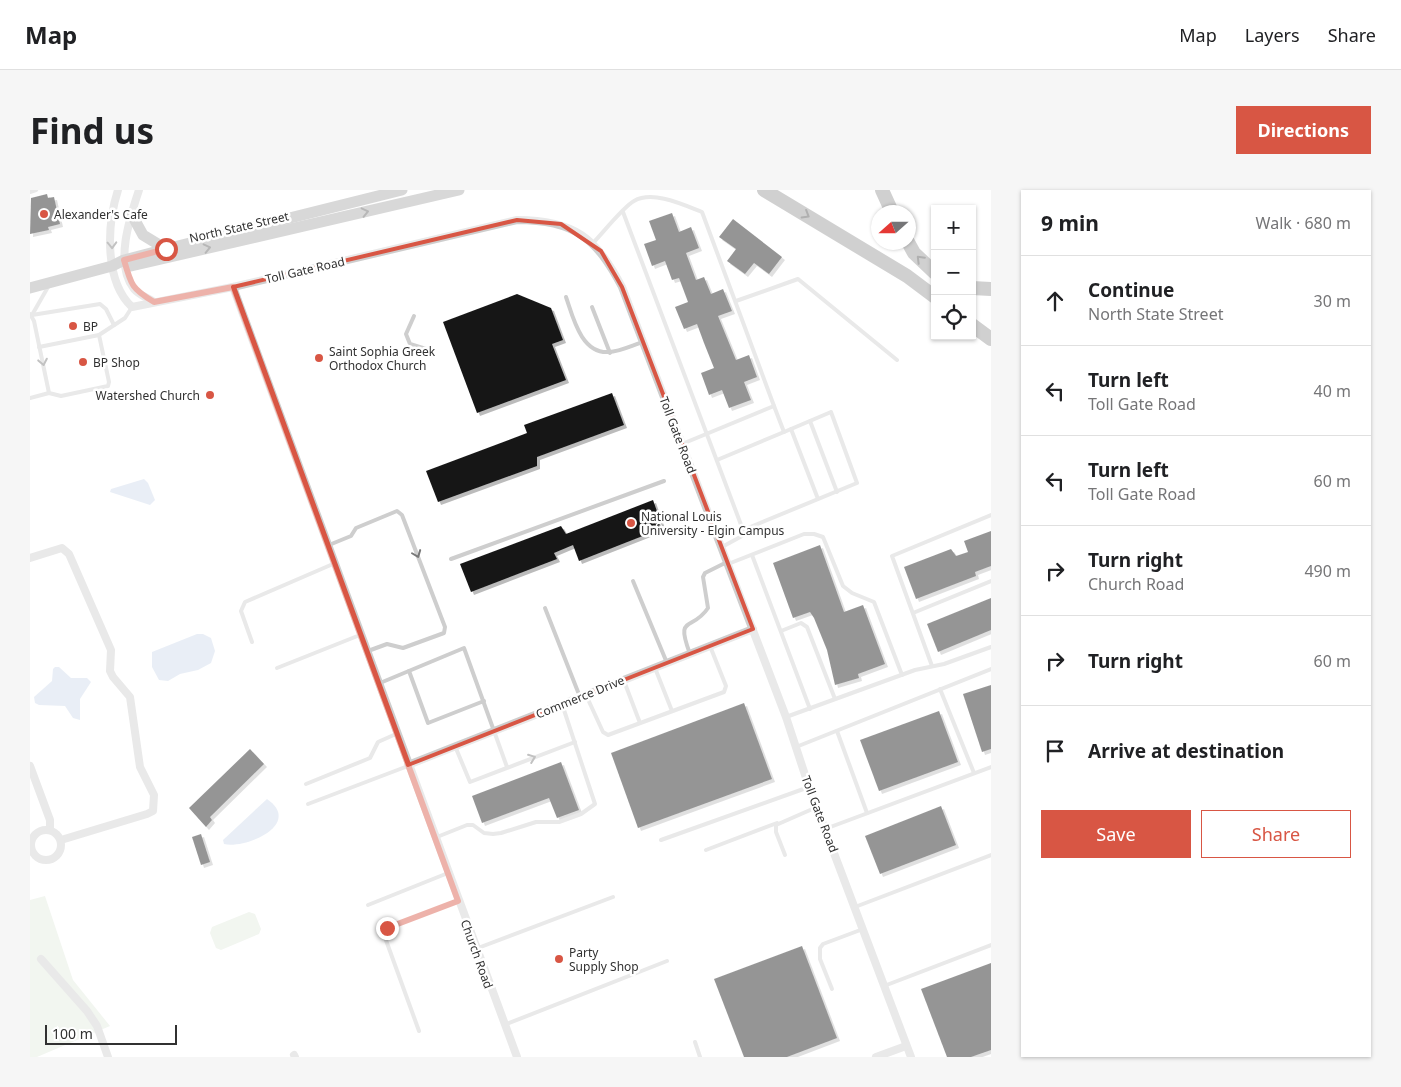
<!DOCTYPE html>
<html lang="en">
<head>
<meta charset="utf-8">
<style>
  :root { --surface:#fff; --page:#f6f6f6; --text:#202124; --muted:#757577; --line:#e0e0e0; --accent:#d85644 }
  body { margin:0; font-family:"Noto Sans",sans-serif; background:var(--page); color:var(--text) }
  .controls { position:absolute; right:15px; top:15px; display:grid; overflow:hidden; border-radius:0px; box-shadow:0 1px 4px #0004 }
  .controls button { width:45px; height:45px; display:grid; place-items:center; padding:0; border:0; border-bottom:1px solid var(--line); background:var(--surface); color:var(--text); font:25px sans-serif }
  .compass { position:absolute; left:841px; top:15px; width:45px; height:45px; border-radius:50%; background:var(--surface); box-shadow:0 1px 4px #0004; rotate:249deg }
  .scale { position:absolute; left:15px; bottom:12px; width:132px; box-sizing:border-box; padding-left:5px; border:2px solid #313131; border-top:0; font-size:14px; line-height:18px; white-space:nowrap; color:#313131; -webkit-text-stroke:4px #fff; paint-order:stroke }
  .stop { position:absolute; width:15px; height:15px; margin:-11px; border:4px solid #d85644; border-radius:50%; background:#fff }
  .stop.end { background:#d85644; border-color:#fff; box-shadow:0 1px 5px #0008 }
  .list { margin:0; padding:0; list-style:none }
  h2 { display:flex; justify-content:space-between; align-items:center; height:65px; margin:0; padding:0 20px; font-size:21px }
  h2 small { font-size:16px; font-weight:400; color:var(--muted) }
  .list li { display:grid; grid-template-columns:32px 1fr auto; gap:15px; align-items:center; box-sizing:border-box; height:90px; padding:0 20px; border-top:1px solid var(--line) }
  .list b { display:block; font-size:19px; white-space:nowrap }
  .list p { margin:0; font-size:16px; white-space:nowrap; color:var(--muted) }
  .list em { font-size:16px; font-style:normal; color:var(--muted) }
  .actions { display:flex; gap:10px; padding:15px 20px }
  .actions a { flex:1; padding:11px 0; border:1px solid var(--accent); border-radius:0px; text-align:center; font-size:18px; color:var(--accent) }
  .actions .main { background:var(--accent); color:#fff }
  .icon { flex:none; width:28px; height:28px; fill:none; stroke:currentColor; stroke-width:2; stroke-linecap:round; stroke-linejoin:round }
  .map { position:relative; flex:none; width:961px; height:867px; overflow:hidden; border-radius:0px }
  header { display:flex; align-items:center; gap:30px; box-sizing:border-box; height:70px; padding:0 25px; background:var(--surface); border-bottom:1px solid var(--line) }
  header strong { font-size:24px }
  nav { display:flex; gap:28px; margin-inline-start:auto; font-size:18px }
  .intro { display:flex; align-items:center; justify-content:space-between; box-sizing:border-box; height:120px; padding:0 30px }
  h1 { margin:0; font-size:35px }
  .button { padding:12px 22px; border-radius:0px; background:var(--accent); color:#fff; font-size:18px; font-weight:700 }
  main { display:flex; gap:30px; padding:0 30px }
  aside { flex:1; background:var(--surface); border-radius:0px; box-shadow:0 1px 4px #0004 }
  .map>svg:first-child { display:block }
</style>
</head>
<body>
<header>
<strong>Map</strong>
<nav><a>Map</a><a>Layers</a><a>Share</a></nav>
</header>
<div class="intro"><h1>Find us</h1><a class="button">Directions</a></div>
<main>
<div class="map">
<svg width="961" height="867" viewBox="0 0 961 867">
  <defs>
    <filter id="shadow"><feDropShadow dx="3" dy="3" stdDeviation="0" flood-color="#0004"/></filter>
  </defs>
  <rect width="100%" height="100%" fill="#fff"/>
  <g fill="#e2eade">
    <path d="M15,706L43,790L80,836L7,867H0V710Z"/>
    <path d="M219,722L225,724L231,739L229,744L191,760L186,758L180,743L182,737Z"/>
  </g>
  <g fill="#cfdaeb">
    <path d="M114,289L118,293L125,310L120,315L80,302L81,299Z"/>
    <path d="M167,444H173L181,448L185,461L181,473L168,480L150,484L138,491L129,490L122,477V462Z"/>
    <path d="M25,477H29L41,488H57L61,492L50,509V530L43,528L35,516L9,515L5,513L4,507L22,491L23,479Z"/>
    <path d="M237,609C273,634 216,659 194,654L193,650Z"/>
  </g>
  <g fill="#181818" filter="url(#shadow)">
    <path d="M17,4L18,8L24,7L30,34L18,37L19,40L0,44L1,8Z"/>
    <path d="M642,23L649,42L661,37L669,58L656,63L666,90L674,87L681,104L693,99L702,121L688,126L706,170L719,165L727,187L714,192L721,210L699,218L692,200L679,205L671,183L684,178L674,153L667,134L654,139L645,117L658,112L649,88L642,90L635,71L622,76L614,54L626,50L619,31Z"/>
    <path d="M703,29L752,67L739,84L724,73L715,84L697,71L706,59L689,47Z"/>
    <path d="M487,104L521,118L533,150L522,154L536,190L447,223L413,132Z"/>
    <path d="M582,203L594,235L507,267V276L408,312L396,281L497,243L494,235Z"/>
    <path d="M623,310L633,338L549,371L543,355L524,363L527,369L441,402L430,374L531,336L536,344Z"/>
    <path d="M961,341V376L945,382L946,386L886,409L874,377L921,359L926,366L938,362L934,351Z"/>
    <path d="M790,355L814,422L833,415L855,474L828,484L829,488L805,495L797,460L784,428L780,422L763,428L743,373Z"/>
    <path d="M961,408V440L908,462L897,434Z"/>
    <path d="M961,495V559L952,562L933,504Z"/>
    <path d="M714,513L742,589L608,638L581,563Z"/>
    <path d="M909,521L928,572L849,601L830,550Z"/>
    <path d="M220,559L234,574L180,627L182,630L176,637L159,618Z"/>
    <path d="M531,572L549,620L527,628L519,608L452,633L442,606Z"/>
    <path d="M911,616L926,655L850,684L835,646Z"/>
    <path d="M171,644L180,672L171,675L162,647Z"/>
    <path d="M772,756L807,848L757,867H714L684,789Z"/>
    <path d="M961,773V860L941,867H917L891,799Z"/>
  </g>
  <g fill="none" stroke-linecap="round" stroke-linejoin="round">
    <g stroke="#cecece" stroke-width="4">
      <path d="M0,2L6,0"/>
      <path d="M593,22L713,340L712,346L692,357"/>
      <path d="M562,54C572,44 593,17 604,11C623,0 654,15 672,22L744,216L652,254"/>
      <path d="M536,107C543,127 551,164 579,162C589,162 603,155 613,152"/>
      <path d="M706,111L768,89L867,170"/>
      <path d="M562,117L580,163"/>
      <path d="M0,124L4,131L19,203L31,206L78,196L79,192L69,145L95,128L102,117"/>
      <path d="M2,125L70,114L76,119L84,135"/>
      <path d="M2,125L18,97"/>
      <path d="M384,126L376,144L380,154L396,159"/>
      <path d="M9,157L69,145"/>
      <path d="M0,208L19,203"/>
      <path d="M780,231L807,302"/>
      <path d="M761,239L788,309"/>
      <path d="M687,270L754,242"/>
      <path d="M713,340L827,293L801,222L754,242L744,216"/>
      <path d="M299,355L321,346L326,338L367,321L372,325L415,437L414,443L373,458L357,454L338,461"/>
      <path d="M722,365L780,519"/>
      <path d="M421,369L634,291"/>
      <path d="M698,374L774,344H784L793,347L813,396L822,403L844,412L872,485"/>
      <path d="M603,391L637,473"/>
      <path d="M515,418L550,507"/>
      <path d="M883,423L961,391"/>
      <path d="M751,441L771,433L777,437L805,509"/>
      <path d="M222,452L211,421L215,412L303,374"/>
      <path d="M660,464C645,424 662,442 678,418L673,387L675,383L697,372"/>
      <path d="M902,476L862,366L961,325"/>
      <path d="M247,478L330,445"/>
      <path d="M625,478L642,521"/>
      <path d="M379,481L398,533L454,511"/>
      <path d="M594,491L610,533"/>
      <path d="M350,493L434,458L477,577"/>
      <path d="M910,499L944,583"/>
      <path d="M556,505L573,542L578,545L694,502L696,496L680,456"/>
      <path d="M756,527L885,480L914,474L961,457"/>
      <path d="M807,541L837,623"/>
      <path d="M425,556L440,592L545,552"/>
      <path d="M766,557L961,479"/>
      <path d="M276,594L340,568L348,552L366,544"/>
      <path d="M278,614L378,576"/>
      <path d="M795,639L961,577"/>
      <path d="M407,647L437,635H443L454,643L463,644L471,643L506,632H529L551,624L565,614L532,514"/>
      <path d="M631,650L779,597"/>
      <path d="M676,660L747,633"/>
      <path d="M755,665L746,642V635L787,617"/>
      <path d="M338,715L418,683"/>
      <path d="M825,717L961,665"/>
      <path d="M448,758L583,707"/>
      <path d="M854,796L961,755"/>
      <path d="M802,799L790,769V758L793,754L833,739"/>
      <path d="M474,835L637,771"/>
      <path d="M389,841L353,742L357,738L428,711"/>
      <path d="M665,852L670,867"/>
    </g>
    <g stroke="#cecece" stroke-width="8">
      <path d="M88,0C77,34 74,91 102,117L203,97L487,30C545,30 566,48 592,97L756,527L779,597L881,867"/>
      <path d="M109,0C100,27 84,74 104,99C109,105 118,108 124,112"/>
      <path d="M203,97L487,867"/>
      <path d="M0,368L32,358L39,364L81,460L80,481L83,487L100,507L110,577L124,605L123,621L117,624L31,650"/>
      <path d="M378,575L723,439"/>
      <path d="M0,576L20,630V640"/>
      <circle cx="16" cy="655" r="15"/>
      <path d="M11,769L57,821L67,836L78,867"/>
      <path d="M264,865L265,867"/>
      <path d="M846,867L876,856"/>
    </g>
    <g stroke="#a9a9a9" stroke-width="11">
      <path d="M102,25L113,45L136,59"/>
      <path d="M101,76L429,0"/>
      <path d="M0,98L82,76L94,70L136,59L372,0"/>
    </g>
    <g stroke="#989898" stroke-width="14">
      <path d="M734,0L877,86L905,107"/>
      <path d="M852,0L862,22"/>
      <path d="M878,52L884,63L905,83"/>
      <path d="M942,98L961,99"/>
      <path d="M942,135L961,149"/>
    </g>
  </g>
  <defs><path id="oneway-chevron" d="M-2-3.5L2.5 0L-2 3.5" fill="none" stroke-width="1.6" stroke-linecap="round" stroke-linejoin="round" transform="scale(1.25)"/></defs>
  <g stroke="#616161">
    <use href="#oneway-chevron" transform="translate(335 22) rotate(-13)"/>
    <use href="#oneway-chevron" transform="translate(177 58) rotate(-13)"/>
  </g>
  <g stroke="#505050">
    <use href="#oneway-chevron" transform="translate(776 25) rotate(31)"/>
    <use href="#oneway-chevron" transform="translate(890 69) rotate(-135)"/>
  </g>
  <g stroke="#787878">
    <use href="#oneway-chevron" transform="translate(82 55) rotate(88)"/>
    <use href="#oneway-chevron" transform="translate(13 172) rotate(79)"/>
    <use href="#oneway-chevron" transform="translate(387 364) rotate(69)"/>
    <use href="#oneway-chevron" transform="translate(502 568) rotate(-21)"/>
  </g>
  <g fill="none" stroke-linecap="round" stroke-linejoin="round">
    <path stroke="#d85644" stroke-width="6" d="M136,59L94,70C101,95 102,99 124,112L203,97L428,711L357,738"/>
  </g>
  <path d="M0 0H961V867H0ZM487,30L531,34L571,61L592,97L723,439L378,575L203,97Z" fill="#fff" fill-opacity=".55" fill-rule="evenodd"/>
  <path fill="none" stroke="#d85644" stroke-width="4" stroke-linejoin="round" d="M487,30L531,34L571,61L592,97L723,439L378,575L203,97Z"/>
  <g fill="#d85644" stroke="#fff" stroke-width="2">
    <circle cx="14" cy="24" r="5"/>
    <circle cx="43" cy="136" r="5"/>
    <circle cx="289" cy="168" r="5"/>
    <circle cx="53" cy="172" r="5"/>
    <circle cx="180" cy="205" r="5"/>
    <circle cx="601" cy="333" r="5"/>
    <circle cx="529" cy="769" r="5"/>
  </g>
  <g text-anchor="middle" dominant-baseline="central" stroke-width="5" stroke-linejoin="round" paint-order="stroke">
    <g font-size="12" fill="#313131" stroke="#fff" text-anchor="start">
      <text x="24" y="24">Alexander's Cafe</text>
      <text x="53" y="136">BP</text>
      <text x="299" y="161">Saint Sophia Greek<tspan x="299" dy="14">Orthodox Church</tspan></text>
      <text x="63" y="172">BP Shop</text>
      <text x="170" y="205" text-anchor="end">Watershed Church</text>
      <text x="611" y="326">National Louis<tspan x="611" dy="14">University - Elgin Campus</tspan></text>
      <text x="539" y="762">Party<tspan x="539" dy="14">Supply Shop</tspan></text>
    </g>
    <g font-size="12" fill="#313131" stroke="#fff">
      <text transform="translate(209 37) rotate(-13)">North State Street</text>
      <text transform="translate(275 80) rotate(-13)">Toll Gate Road</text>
      <text transform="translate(648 245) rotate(69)">Toll Gate Road</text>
      <text transform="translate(550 507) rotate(-22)">Commerce Drive</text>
      <text transform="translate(790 624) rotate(69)">Toll Gate Road</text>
      <text transform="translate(447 764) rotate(70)">Church Road</text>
    </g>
  </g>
</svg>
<div class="controls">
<button>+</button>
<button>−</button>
<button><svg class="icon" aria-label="locate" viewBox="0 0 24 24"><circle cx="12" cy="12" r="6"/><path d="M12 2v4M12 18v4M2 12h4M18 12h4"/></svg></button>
</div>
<svg class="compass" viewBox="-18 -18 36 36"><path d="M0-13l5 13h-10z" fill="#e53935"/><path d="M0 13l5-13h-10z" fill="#757577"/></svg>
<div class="scale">100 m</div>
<div class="stop" style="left:136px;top:59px"></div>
<div class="stop end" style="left:357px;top:738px"></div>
</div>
<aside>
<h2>9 min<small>Walk · 680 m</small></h2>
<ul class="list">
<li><svg class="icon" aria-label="ahead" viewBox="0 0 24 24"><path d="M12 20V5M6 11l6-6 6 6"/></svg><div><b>Continue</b><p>North State Street</p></div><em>30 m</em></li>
<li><svg class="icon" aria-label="left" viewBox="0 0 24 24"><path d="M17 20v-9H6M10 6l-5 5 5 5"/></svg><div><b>Turn left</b><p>Toll Gate Road</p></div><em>40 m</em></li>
<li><svg class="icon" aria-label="left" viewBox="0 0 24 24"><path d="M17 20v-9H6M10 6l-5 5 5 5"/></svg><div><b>Turn left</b><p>Toll Gate Road</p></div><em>60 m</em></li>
<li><svg class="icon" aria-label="right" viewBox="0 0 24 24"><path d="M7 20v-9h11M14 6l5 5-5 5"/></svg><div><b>Turn right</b><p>Church Road</p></div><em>490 m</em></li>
<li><svg class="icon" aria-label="right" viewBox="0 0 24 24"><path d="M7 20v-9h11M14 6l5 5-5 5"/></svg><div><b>Turn right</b></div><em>60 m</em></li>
<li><svg class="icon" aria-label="arrive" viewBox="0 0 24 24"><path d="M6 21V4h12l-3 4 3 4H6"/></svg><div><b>Arrive at destination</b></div></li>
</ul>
<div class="actions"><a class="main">Save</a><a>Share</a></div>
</aside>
</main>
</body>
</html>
